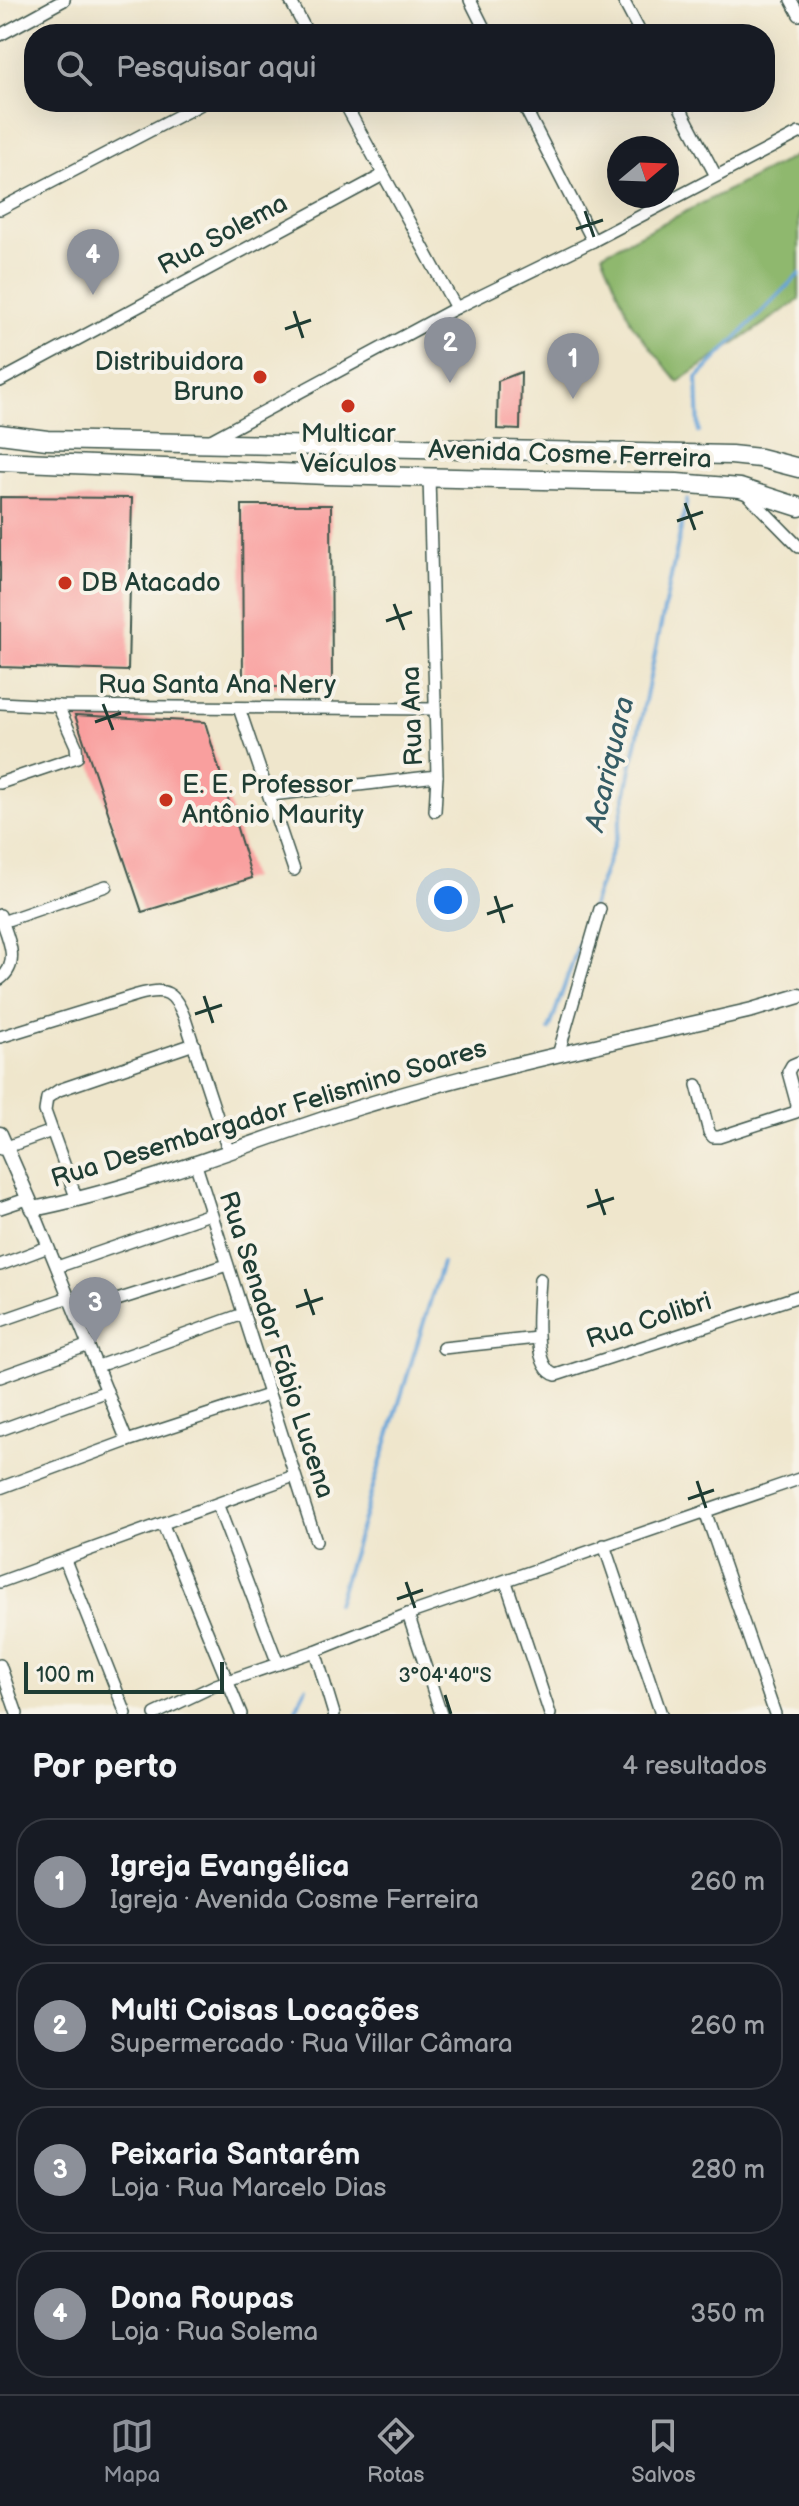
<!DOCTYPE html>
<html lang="pt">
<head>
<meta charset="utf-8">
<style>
  :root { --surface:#171b24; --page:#242831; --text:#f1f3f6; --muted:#9ea1a6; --line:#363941; --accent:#8c9099 }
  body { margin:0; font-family:"Balsamiq Sans",sans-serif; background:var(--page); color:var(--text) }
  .compass { position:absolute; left:607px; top:136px; width:72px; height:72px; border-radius:50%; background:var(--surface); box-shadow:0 8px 32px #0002; rotate:71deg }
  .scale { position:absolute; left:24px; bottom:20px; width:200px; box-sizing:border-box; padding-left:8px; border:4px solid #1f3d34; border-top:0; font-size:22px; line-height:28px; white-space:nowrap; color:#1f3d34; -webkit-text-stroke:6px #f7f3e8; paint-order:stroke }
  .you { position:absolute; left:448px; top:900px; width:28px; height:28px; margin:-20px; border:6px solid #fff; border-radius:50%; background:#1a73e8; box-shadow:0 0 0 12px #1a73e833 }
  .badge { display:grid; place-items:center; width:52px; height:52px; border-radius:50%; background:var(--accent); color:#fff; font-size:26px; font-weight:700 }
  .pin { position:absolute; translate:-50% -66px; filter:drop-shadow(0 2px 4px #0008) }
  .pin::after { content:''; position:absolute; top:42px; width:28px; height:24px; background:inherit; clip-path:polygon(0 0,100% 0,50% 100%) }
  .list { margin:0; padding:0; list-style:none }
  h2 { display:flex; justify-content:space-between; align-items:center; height:104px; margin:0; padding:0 32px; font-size:34px }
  h2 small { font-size:26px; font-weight:400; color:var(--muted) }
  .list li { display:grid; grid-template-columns:52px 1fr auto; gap:24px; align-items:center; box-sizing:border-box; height:128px; margin:0 16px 16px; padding:0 16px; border:2px solid var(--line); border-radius:32px }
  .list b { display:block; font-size:30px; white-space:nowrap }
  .list p { margin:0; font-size:26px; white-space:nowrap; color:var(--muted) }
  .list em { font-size:26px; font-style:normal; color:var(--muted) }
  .icon { flex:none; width:44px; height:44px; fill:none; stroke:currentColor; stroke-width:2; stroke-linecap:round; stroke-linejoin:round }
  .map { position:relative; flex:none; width:799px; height:1714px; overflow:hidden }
  .search { position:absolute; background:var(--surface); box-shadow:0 8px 32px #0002; left:24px; right:24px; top:24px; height:88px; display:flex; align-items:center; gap:20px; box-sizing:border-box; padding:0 28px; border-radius:32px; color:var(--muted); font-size:30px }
  .sheet { height:680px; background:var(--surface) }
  nav { display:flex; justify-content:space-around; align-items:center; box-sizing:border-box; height:112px; border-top:2px solid var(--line); background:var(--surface); font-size:22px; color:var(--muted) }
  nav a { display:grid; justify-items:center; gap:4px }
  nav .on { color:var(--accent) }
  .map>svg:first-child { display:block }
</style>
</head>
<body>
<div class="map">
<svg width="799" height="1714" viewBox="0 0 799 1714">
  <rect width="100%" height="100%" fill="#f7f3e8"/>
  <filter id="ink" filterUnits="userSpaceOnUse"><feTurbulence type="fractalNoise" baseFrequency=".0125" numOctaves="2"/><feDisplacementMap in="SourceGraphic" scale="16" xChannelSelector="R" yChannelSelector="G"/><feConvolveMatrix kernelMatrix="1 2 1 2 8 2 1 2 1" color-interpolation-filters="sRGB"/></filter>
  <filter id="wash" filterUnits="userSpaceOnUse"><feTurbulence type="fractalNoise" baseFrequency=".006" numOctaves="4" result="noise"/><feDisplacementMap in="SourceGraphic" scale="32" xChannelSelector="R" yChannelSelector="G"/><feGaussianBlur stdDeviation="1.8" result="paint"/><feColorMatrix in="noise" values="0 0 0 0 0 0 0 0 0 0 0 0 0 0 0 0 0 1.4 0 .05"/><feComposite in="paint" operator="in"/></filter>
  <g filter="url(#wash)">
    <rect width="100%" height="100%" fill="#efe6cc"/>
    <path fill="#8fb86e" stroke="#577a51" stroke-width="2" d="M799,154V300L678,382L632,324L602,254Z"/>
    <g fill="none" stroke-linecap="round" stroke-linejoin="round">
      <g stroke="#67a4d8" stroke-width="4">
        <path d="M699,432L697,378L799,274"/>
        <path d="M549,1030L617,835L687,500"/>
        <path d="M337,1604L442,1263"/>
        <path d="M294,1714L306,1687"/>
      </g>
    </g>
    <g id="blocks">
      <g fill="#f99f9e">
        <path d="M521,372L520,430L497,429L498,381Z"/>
        <path d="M0,497L132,498L128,671L0,667Z"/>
        <path d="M242,505H331L332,687H243Z"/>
        <path d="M75,715L205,722L252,878L142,912Z"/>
      </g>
    </g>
  </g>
  <g filter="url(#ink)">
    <use href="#blocks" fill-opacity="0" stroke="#3e564b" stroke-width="2"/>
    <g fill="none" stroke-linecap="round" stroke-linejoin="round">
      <g stroke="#3e564b" stroke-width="14">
        <g id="minor">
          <path d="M290,0L308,34"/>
          <path d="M470,0L487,34"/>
          <path d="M623,0L641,34"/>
          <path d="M791,0L799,15"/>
          <path d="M0,35L64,0"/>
          <path d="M344,102L456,308"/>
          <path d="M522,102L593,241"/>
          <path d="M677,102L716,176"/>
          <path d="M0,209L205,102"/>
          <path d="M0,381L383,175"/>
          <path d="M209,441L456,308L593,241L799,133"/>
          <path d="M429,476L437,776L435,811"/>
          <path d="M744,491L799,547"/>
          <path d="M0,703L58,706L435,709"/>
          <path d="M239,708L294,870"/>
          <path d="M0,783L77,757L76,746L58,706"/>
          <path d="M271,795L437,776"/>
          <path d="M0,915C7,936 22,963 0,979"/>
          <path d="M2,922L106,886"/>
          <path d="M0,1037L137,995C166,987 174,991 185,1019L228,1150"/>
          <path d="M558,1055L600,909"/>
          <path d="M697,1085L709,1132L713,1137H719L796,1112L797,1105L788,1072L792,1065L799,1062"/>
          <path d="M1,1149L52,1131"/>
          <path d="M195,1162L316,1541"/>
          <path d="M77,1200L45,1111L47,1098L59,1090L194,1044"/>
          <path d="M0,1208L27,1199"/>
          <path d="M33,1209L127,1441"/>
          <path d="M0,1265L48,1247"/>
          <path d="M57,1267L210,1214"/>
          <path d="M540,1279C539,1301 530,1368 556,1375L799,1296"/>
          <path d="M76,1313L227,1265"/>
          <path d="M0,1321L69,1297"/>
          <path d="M443,1348L537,1338"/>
          <path d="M98,1366L243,1314"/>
          <path d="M0,1377L89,1345"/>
          <path d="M0,1430L107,1391"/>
          <path d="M0,1488L127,1441L268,1395"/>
          <path d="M218,1506L278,1664"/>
          <path d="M705,1511L775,1714"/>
          <path d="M163,1525L241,1714"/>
          <path d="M604,1545L661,1714"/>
          <path d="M65,1560L126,1714"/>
          <path d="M0,1582L294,1476"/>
          <path d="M506,1582L550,1714"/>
          <path d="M408,1614L441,1714"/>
          <path d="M315,1651L334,1714"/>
          <path d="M0,1665L17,1714"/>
          <path d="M155,1714L216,1685L315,1651L408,1614L799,1479"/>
        </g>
      </g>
      <g stroke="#3e564b" stroke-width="17">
        <path id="tertiary" d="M0,1134L33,1209C144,1187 250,1142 357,1108C487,1068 620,1041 752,1010L799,996"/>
      </g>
      <g stroke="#3e564b" stroke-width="21">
        <g id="primary">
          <path d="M0,434L47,440L731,455L760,458L799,468"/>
          <path d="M0,461L327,475L677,483L740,488L799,507"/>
        </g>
      </g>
      <use href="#minor" stroke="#fff" stroke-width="11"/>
      <use href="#tertiary" stroke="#fff" stroke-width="14"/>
      <use href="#primary" stroke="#fff" stroke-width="18"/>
    </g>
  </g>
  <path fill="none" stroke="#1f3d34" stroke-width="3" d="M585,211L594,237M576,229L603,220M294,311L303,338M285,329L311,320M685,503L695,530M677,521L703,512M394,604L404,630M386,621L412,612M103,704L113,730M95,722L121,713M495,896L504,923M487,914L513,905M204,996L213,1023M195,1014L222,1005M596,1189L605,1215M587,1207L614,1198M305,1289L314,1315M296,1307L323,1298M697,1481L706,1508M688,1499L714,1490M406,1582L415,1608M397,1599L423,1590M445,1695L451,1714"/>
  <g fill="#c8321e" stroke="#f7f3e8" stroke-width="3">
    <circle cx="260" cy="377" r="8"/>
    <circle cx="348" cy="406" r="8"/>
    <circle cx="65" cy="583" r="8"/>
    <circle cx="166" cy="800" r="8"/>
  </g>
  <g text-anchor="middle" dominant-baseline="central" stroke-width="8" stroke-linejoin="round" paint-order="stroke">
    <g font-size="26" fill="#1f3d34" stroke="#f7f3e8">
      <text transform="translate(223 235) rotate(-28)">Rua Solema</text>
      <text transform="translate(570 455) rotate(2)">Avenida Cosme Ferreira</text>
      <text x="217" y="685">Rua Santa Ana Nery</text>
      <text transform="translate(413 716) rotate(-92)">Rua Ana</text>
      <text transform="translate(269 1114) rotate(-17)">Rua Desembargador Felismino Soares</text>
      <text transform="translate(649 1321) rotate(-18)">Rua Colibri</text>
      <text transform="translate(276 1345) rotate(72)">Rua Senador Fábio Lucena</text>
    </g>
    <g font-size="26" fill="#1f3d34" stroke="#f7f3e8" text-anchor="start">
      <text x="244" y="362" text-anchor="end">Distribuidora<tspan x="244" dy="30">Bruno</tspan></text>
      <text x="348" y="434" text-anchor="middle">Multicar<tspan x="348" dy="30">Veículos</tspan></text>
      <text x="81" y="583">DB Atacado</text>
      <text x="182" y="785">E. E. Professor<tspan x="182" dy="30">Antônio Maurity</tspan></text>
    </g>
    <g font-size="28" font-style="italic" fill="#355c65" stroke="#f7f3e8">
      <text transform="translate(610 764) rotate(-77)">Acariquara</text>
    </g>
  </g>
  <g font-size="20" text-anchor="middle" fill="#1f3d34" stroke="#f7f3e8" stroke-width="8" stroke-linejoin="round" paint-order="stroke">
    <text x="445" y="1682">3°04'40"S</text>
  </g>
</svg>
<svg class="compass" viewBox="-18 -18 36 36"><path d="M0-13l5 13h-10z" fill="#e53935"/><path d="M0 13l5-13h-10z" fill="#9ea1a6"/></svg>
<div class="scale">100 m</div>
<div class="you"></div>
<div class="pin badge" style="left:573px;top:399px">1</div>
<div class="pin badge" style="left:450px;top:383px">2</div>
<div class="pin badge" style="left:95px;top:1343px">3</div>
<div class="pin badge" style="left:93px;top:295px">4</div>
<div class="search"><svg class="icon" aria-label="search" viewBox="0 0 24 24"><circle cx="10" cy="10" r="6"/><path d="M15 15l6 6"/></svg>Pesquisar aqui</div>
</div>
<section class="sheet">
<h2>Por perto<small>4 resultados</small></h2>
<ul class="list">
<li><span class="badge">1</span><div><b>Igreja Evangélica</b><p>Igreja · Avenida Cosme Ferreira</p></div><em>260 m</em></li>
<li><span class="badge">2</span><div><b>Multi Coisas Locações</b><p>Supermercado · Rua Villar Câmara</p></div><em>260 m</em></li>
<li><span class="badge">3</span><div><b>Peixaria Santarém</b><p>Loja · Rua Marcelo Dias</p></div><em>280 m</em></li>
<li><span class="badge">4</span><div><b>Dona Roupas</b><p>Loja · Rua Solema</p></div><em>350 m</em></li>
</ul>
</section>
<nav>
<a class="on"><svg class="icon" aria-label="map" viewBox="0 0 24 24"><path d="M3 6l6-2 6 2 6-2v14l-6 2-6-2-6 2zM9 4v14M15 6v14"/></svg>Mapa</a>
<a><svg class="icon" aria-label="directions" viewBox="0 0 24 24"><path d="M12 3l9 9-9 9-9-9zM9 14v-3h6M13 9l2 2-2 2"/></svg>Rotas</a>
<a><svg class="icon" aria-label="saved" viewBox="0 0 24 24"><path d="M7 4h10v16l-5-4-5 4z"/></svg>Salvos</a>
</nav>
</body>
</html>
